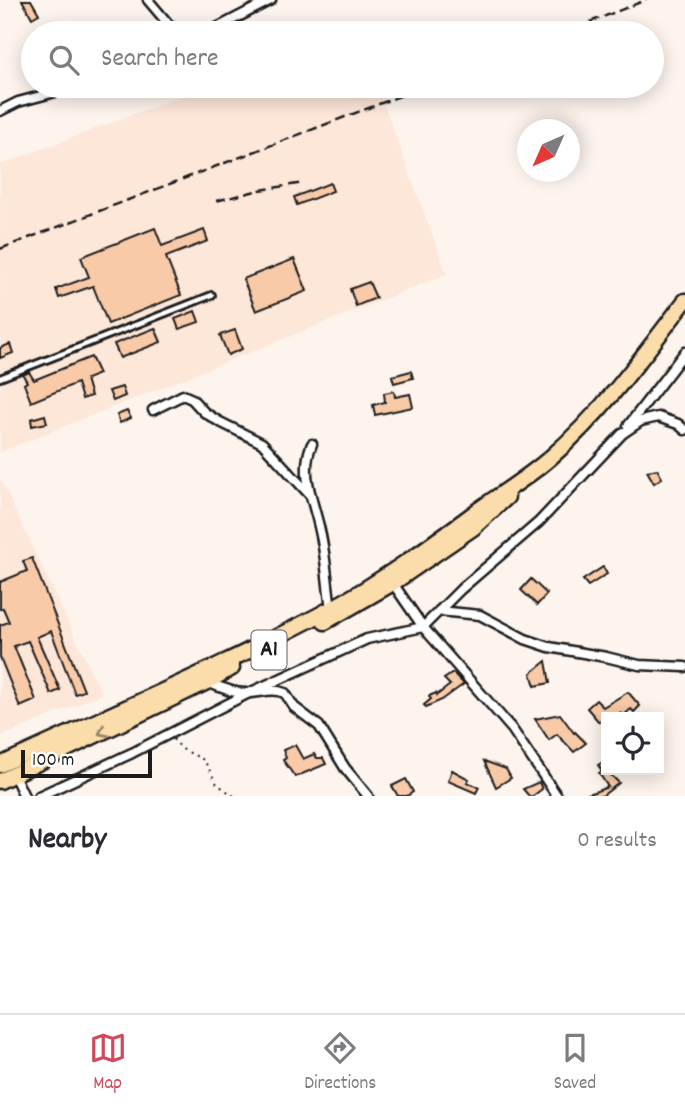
<!DOCTYPE html>
<html lang="en">
<head>
<meta charset="utf-8">
<style>
  :root { --surface:#fff; --page:#f7f7f7; --text:#2b2b33; --muted:#7c7c81; --line:#e1e1e2; --accent:#d1495b }
  body { margin:0; font-family:Dekko,sans-serif; background:var(--page); color:var(--text) }
  .controls { position:absolute; right:21px; bottom:21px; display:grid; overflow:hidden; border-radius:0px; box-shadow:0 4px 18px #0003 }
  .controls button { width:63px; height:63px; display:grid; place-items:center; padding:0; border:0; border-bottom:2px solid var(--line); background:var(--surface); color:var(--text); font:35px sans-serif }
  .compass { position:absolute; left:517px; top:119px; width:63px; height:63px; border-radius:50%; background:var(--surface); box-shadow:0 4px 18px #0003; rotate:225deg }
  .scale { position:absolute; left:21px; bottom:18px; width:131px; box-sizing:border-box; padding-left:7px; border:4px solid #1c1c1c; border-top:0; font-size:19px; line-height:24px; white-space:nowrap; color:#1c1c1c; -webkit-text-stroke:5px #fff; paint-order:stroke }
  .list { margin:0; padding:0; list-style:none }
  h2 { display:flex; justify-content:space-between; align-items:center; height:91px; margin:0; padding:0 28px; font-size:30px }
  h2 small { font-size:23px; font-weight:400; color:var(--muted) }
  .icon { flex:none; width:38px; height:38px; fill:none; stroke:currentColor; stroke-width:2; stroke-linecap:round; stroke-linejoin:round }
  .map { position:relative; flex:none; width:685px; height:796px; overflow:hidden }
  .search { position:absolute; background:var(--surface); box-shadow:0 4px 18px #0003; left:21px; right:21px; top:21px; height:77px; display:flex; align-items:center; gap:18px; box-sizing:border-box; padding:0 24px; border-radius:38px; color:var(--muted); font-size:26px }
  .sheet { height:217px; background:var(--surface) }
  nav { display:flex; justify-content:space-around; align-items:center; box-sizing:border-box; height:98px; border-top:2px solid var(--line); background:var(--surface); font-size:19px; color:var(--muted) }
  nav a { display:grid; justify-items:center; gap:4px }
  nav .on { color:var(--accent) }
  .map>svg:first-child { display:block }
</style>
</head>
<body>
<div class="map">
<svg width="685" height="796" viewBox="0 0 685 796">
  <rect width="100%" height="100%" fill="#fef4ee"/>
  <filter id="ink" filterUnits="userSpaceOnUse"><feTurbulence type="fractalNoise" baseFrequency=".0143" numOctaves="2"/><feDisplacementMap in="SourceGraphic" scale="14" xChannelSelector="R" yChannelSelector="G"/><feConvolveMatrix kernelMatrix="1 2 1 2 8 2 1 2 1" color-interpolation-filters="sRGB"/></filter>
  <g filter="url(#ink)">
    <g fill="#fce7d9">
      <path d="M207,86H377L447,274L0,452V165Z"/>
      <path d="M0,478L102,694L0,737Z"/>
    </g>
    <g fill="#f9caa8" stroke="#1c1c1c" stroke-width="2">
      <path d="M22,0H31L39,14L32,18Z"/>
      <path d="M330,183L333,191L297,205L294,197Z"/>
      <path d="M155,228L162,246L204,230L208,241L166,257L181,295L108,324L93,286L59,298L56,289L89,277L81,257Z"/>
      <path d="M294,259L307,291L256,311L243,279Z"/>
      <path d="M369,282L376,298L356,306L350,289Z"/>
      <path d="M195,311L199,322L179,329L175,319Z"/>
      <path d="M155,328L161,342L120,358L114,344Z"/>
      <path d="M235,330L242,349L228,355L220,335Z"/>
      <path d="M10,344L13,353L0,358V348Z"/>
      <path d="M91,357L99,374L86,379L91,396L82,399L77,383L31,402L24,384L27,382L23,375L29,372L34,380Z"/>
      <path d="M411,371L413,378L394,383L392,376Z"/>
      <path d="M122,387L125,396L113,401L109,391Z"/>
      <path d="M394,391L395,397L410,394L413,407L375,415L373,405L385,402L384,393Z"/>
      <path d="M127,411L131,418L120,423L117,415Z"/>
      <path d="M45,415L47,423L32,426L31,419Z"/>
      <path d="M657,469L662,478L654,483L647,471Z"/>
      <path d="M32,558L84,691L75,694L51,631L37,637L60,690L51,694L28,641L14,646L36,700L20,707L0,657V625L9,622L3,608L0,609V582L27,571L23,561Z"/>
      <path d="M603,567L607,574L588,586L583,580Z"/>
      <path d="M531,579L547,594L537,605L521,590Z"/>
      <path d="M546,661L550,683L535,686L531,673Z"/>
      <path d="M453,673L464,684L442,700L426,707L424,705L431,699L429,696L436,693L437,695L450,685L444,679Z"/>
      <path d="M628,692L640,706L634,712L631,709L623,716L620,713L615,717H604L599,722L587,708L596,700L603,707Z"/>
      <path d="M560,714L574,733L575,732L586,743L574,752L557,734L549,740L535,719Z"/>
      <path d="M295,745L303,759L314,754L317,758H323L326,764L295,777L283,760L286,758L283,750Z"/>
      <path d="M606,760V770L619,783L602,796H583L608,787L599,773L602,771L598,765Z"/>
      <path d="M484,761L506,769L511,778L496,787Z"/>
      <path d="M452,770L469,779L467,782L479,787L476,793L448,781Z"/>
      <path d="M406,779L413,792L407,796H398L392,786Z"/>
      <path d="M539,782L542,789L533,796H529L523,789Z"/>
    </g>
    <g fill="none" stroke-linecap="round" stroke-linejoin="round">
      <g stroke="#1c1c1c" stroke-width="10">
        <path id="service" d="M0,378L212,295"/>
      </g>
      <g stroke="#1c1c1c" stroke-width="13">
        <g id="minor">
          <path d="M148,0L176,33"/>
          <path d="M207,33L271,0"/>
          <path d="M0,111L18,102L78,86"/>
          <path d="M153,410L183,395L192,399L204,412L218,421L262,443L311,496"/>
          <path d="M628,426L685,352"/>
          <path d="M312,444C299,473 314,502 320,531C326,556 327,583 331,608"/>
          <path d="M392,582L423,627L512,729L557,796"/>
          <path d="M439,611L480,615L525,639L549,647L606,657L639,665L685,667"/>
          <path d="M207,682C220,687 232,693 245,693C259,694 271,687 285,693L294,707L319,726L345,768L368,796"/>
          <path d="M14,775L24,796"/>
          <path d="M39,796L132,753L247,694L367,639L423,627L461,589L539,522L622,434L641,421L658,417L678,424L685,430"/>
        </g>
      </g>
      <g stroke="#1c1c1c" stroke-width="19">
        <g id="trunk">
          <path d="M325,622L393,583L473,528L507,497"/>
          <path d="M0,765C113,713 227,665 336,606C385,579 432,544 477,511C502,493 527,478 550,458C602,413 644,355 685,301"/>
          <path d="M0,781L207,682L232,668"/>
        </g>
      </g>
      <path stroke="#1c1c1c" stroke-width="2" stroke-dasharray="2 5" stroke-linecap="butt" d="M173,739L182,749L204,760L217,784L234,796"/>
      <use href="#service" stroke="#fff" stroke-width="4.5"/>
      <use href="#minor" stroke="#fff" stroke-width="8"/>
      <use href="#trunk" stroke="#fbddab" stroke-width="14"/>
      <g stroke="#1c1c1c" stroke-width="2.5" stroke-dasharray="10 5" stroke-linecap="butt">
        <path d="M562,33L646,0"/>
        <path d="M216,201L260,190L304,183"/>
        <path d="M0,249L426,86"/>
      </g>
    </g>
    <defs><path id="oneway-chevron" d="M-2-3.5L2.5 0L-2 3.5" fill="none" stroke-width="1.6" stroke-linecap="round" stroke-linejoin="round" transform="scale(1.75)"/></defs>
    <use stroke="#97866b" href="#oneway-chevron" transform="translate(103 732) rotate(154)"/>
  </g>
  <g text-anchor="middle" dominant-baseline="central" stroke-width="5" stroke-linejoin="round" paint-order="stroke">
    <rect fill="#fff" stroke="#606060" stroke-width="2" x="251.5" y="630.5" width="35" height="39" rx="5"/>
    <g font-size="23" font-weight="bold" fill="#1c1c1c">
      <text x="269" y="650">A1</text>
    </g>
  </g>
</svg>
<div class="controls">
<button><svg class="icon" aria-label="locate" viewBox="0 0 24 24"><circle cx="12" cy="12" r="6"/><path d="M12 2v4M12 18v4M2 12h4M18 12h4"/></svg></button>
</div>
<svg class="compass" viewBox="-18 -18 36 36"><path d="M0-13l5 13h-10z" fill="#e53935"/><path d="M0 13l5-13h-10z" fill="#7c7c81"/></svg>
<div class="scale">100 m</div>
<div class="search"><svg class="icon" aria-label="search" viewBox="0 0 24 24"><circle cx="10" cy="10" r="6"/><path d="M15 15l6 6"/></svg>Search here</div>
</div>
<section class="sheet">
<h2>Nearby<small>0 results</small></h2>
<ul class="list">
</ul>
</section>
<nav>
<a class="on"><svg class="icon" aria-label="map" viewBox="0 0 24 24"><path d="M3 6l6-2 6 2 6-2v14l-6 2-6-2-6 2zM9 4v14M15 6v14"/></svg>Map</a>
<a><svg class="icon" aria-label="directions" viewBox="0 0 24 24"><path d="M12 3l9 9-9 9-9-9zM9 14v-3h6M13 9l2 2-2 2"/></svg>Directions</a>
<a><svg class="icon" aria-label="saved" viewBox="0 0 24 24"><path d="M7 4h10v16l-5-4-5 4z"/></svg>Saved</a>
</nav>
</body>
</html>
